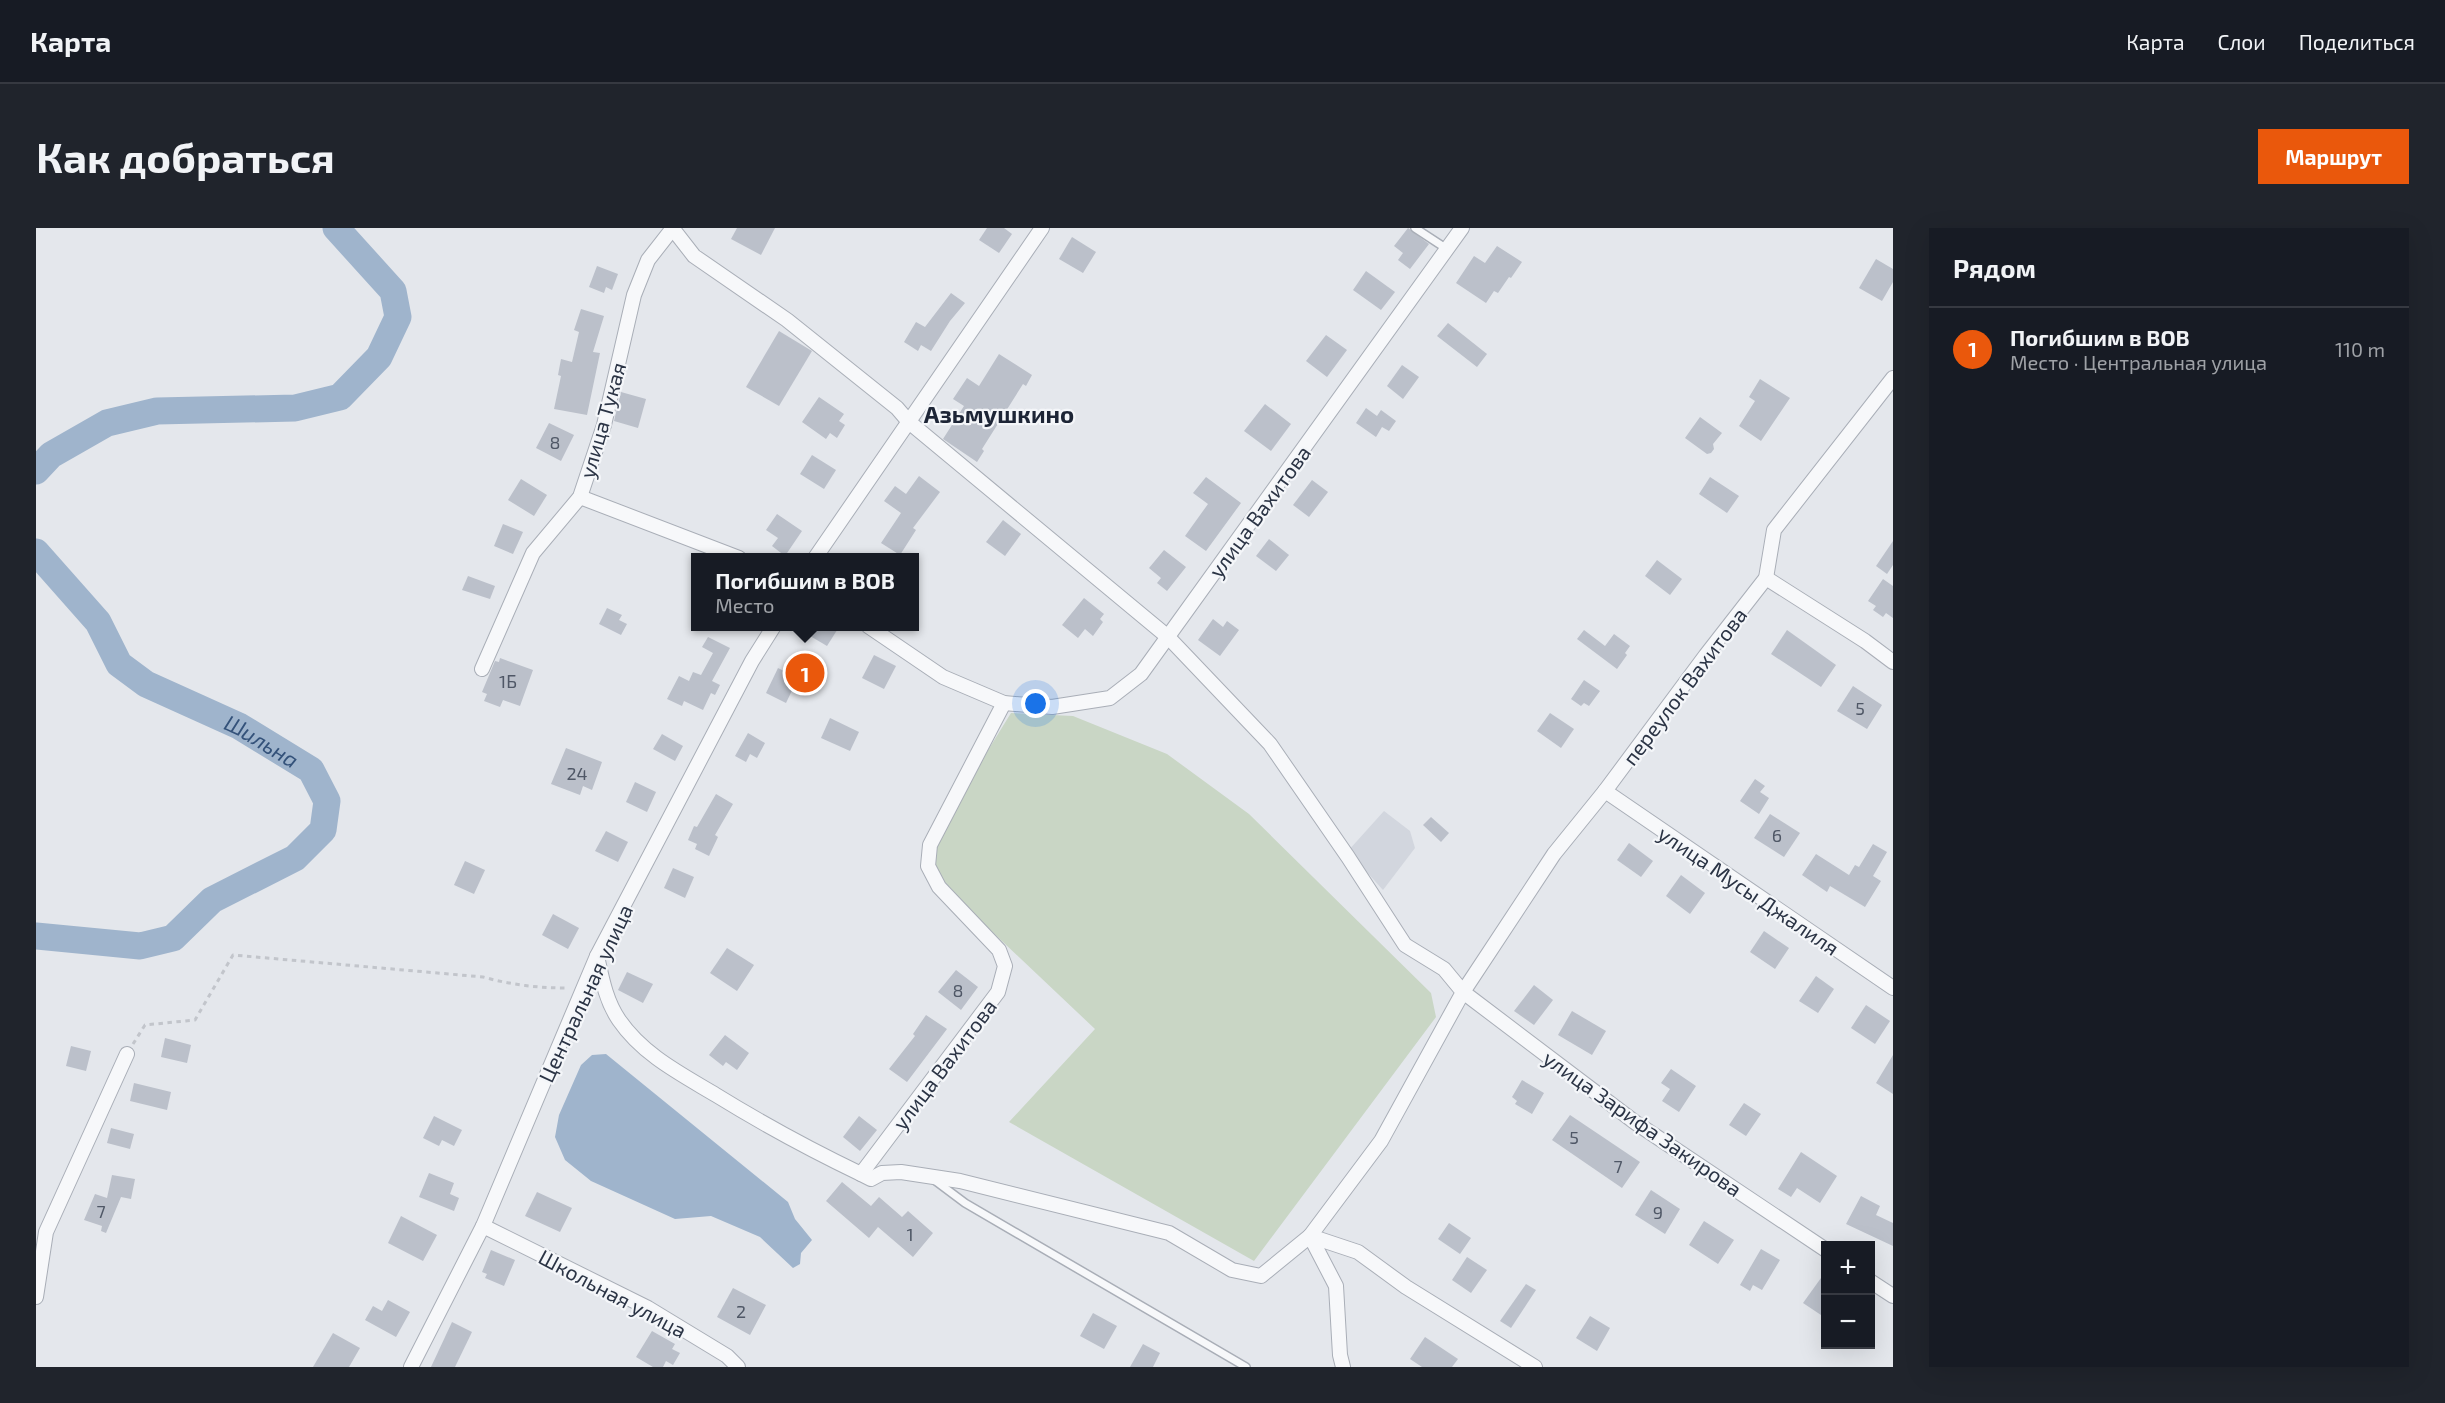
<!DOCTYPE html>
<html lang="ru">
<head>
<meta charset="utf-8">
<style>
  :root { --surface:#171b24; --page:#20242c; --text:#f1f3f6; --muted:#9ea1a6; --line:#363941; --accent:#ea580c }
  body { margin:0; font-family:"Exo 2",sans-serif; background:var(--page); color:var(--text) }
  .controls { position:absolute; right:18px; bottom:18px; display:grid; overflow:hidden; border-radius:0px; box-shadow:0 6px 24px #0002 }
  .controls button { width:54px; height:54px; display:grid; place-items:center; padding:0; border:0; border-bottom:2px solid var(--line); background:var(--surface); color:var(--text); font:30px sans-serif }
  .you { position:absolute; left:1000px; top:476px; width:21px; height:21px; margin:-15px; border:4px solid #fff; border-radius:50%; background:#1a73e8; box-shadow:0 0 0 9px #1a73e833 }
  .badge { display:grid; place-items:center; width:39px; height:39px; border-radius:50%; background:var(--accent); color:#fff; font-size:20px; font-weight:700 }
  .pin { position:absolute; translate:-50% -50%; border:3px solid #fff; box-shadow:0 2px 6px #0006 }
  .popup { position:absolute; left:655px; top:325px; width:228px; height:78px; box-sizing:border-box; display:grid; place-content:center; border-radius:0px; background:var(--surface); filter:drop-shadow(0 2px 4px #0005); font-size:20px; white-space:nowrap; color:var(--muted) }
  .popup b { font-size:22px; color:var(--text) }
  .popup::after { content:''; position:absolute; left:50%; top:100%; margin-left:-12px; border:12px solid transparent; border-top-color:var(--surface) }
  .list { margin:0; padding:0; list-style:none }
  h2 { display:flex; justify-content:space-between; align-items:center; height:78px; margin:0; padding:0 24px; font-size:26px }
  h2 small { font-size:20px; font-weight:400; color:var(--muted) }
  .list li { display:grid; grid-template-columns:39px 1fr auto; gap:18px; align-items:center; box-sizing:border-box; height:84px; padding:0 24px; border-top:2px solid var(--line) }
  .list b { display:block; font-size:22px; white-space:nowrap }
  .list p { margin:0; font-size:20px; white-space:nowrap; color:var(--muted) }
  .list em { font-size:20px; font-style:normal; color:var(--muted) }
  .map { position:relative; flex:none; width:1857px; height:1139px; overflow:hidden; border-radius:0px }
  header { display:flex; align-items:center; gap:36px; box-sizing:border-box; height:84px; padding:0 30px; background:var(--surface); border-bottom:2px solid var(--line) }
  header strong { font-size:28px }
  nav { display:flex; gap:33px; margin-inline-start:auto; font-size:21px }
  .intro { display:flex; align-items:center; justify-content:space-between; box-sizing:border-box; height:144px; padding:0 36px }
  h1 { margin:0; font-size:42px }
  .button { padding:15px 27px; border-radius:0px; background:var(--accent); color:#fff; font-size:21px; font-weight:700 }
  main { display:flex; gap:36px; padding:0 36px }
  aside { flex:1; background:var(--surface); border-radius:0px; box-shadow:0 6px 24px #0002 }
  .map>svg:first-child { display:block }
</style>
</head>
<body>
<header>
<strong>Карта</strong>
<nav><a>Карта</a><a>Слои</a><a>Поделиться</a></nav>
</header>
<div class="intro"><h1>Как добраться</h1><a class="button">Маршрут</a></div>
<main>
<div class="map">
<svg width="1857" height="1139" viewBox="0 0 1857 1139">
  <rect width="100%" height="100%" fill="#e4e7ec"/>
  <path fill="#d2d6de" d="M1348,583L1374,603L1379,620L1347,662L1312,623Z"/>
  <path fill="#c9d6c5" d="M975,485L1037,488L1131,526L1213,586L1395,765L1400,789L1218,1033L973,894L1059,801L911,661L899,637V619L933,553Z"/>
  <path fill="#9fb4cc" d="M570,826L752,974L759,991L776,1012L765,1025L764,1036L757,1040L724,1009L675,988L639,991L555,953L529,932L519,909L523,887L545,837L556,827Z"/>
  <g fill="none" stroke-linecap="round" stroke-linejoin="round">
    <g stroke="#9fb4cc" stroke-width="27">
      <path d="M0,243L15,227L71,195L121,183L259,180L304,169L343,129L362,89L357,63L300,0"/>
      <path id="s1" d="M0,324L62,394L83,436L110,456L203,498L275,542L291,573L287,602L259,630L176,672L137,710L104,718L0,708"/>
    </g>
  </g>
  <g fill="#bbc0ca">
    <path d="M701,0H739L725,27L695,11Z"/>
    <path d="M951,0H968L976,6L963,25L943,12Z"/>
    <path d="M1372,0L1393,16L1374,41L1362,32L1367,25L1358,18Z"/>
    <path d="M1036,9L1060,24L1047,45L1023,31Z"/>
    <path d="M1461,18L1486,34L1475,50L1473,49L1462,65L1458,63L1450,75L1420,55L1438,28L1449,35Z"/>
    <path d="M1840,31L1857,41V54L1846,73L1823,60Z"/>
    <path d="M561,38L582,46L576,62L570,59L568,65L553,59Z"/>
    <path d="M1330,43L1359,64L1345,82L1317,62Z"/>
    <path d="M915,65L929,75L914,93L895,123L885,117L882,123L868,114L880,94L889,99Z"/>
    <path d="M545,81L568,88L557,124L564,125L551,187L518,181L525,148L522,147L525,131L536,134L543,104L538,102Z"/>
    <path d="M1412,95L1451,126L1441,139L1401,108Z"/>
    <path d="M743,103L776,123L743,178L710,159Z"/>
    <path d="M1290,107L1311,122L1291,149L1270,133Z"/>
    <path d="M963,126L996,147L990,158L987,156L946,221L948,223L941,234L907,211L928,178L917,171L931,150L943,158Z"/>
    <path d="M1366,137L1383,149L1367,171L1351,158Z"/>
    <path d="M1724,151L1754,170L1725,213L1703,198L1719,173L1713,169Z"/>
    <path d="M585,164L610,171L602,200L578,193Z"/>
    <path d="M783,169L808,186L803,193L809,197L801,210L794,205L790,211L766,194Z"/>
    <path d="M1229,176L1255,196L1235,223L1208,203Z"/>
    <path d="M1330,180L1341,188L1345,182L1360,193L1353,203L1346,199L1340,209L1320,195Z"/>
    <path d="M1664,189L1686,205L1677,216L1678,221L1675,225L1671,226L1649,210Z"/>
    <path d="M513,195L538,207L525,233L500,220Z"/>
    <path d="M776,227L800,242L788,261L764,246Z"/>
    <path d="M883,248L904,264L877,300L880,302L864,327L845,315L865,285L848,273L859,258L870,266Z"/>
    <path d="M1170,249L1205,275L1170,323L1149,308L1172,276L1157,265Z"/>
    <path d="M1674,249L1703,268L1691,285L1663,266Z"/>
    <path d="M485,251L511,267L498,288L472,272Z"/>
    <path d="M1276,252L1292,264L1273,289L1257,277Z"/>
    <path d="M741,286L766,303L749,328L736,318L742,310L730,302Z"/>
    <path d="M967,292L985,306L969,328L950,314Z"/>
    <path d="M467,296L487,304L477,326L458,318Z"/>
    <path d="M1233,311L1253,327L1240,343L1220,328Z"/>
    <path d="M1857,313V337L1851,346L1840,338Z"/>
    <path d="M1128,322L1150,339L1131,363L1121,355L1125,350L1113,340Z"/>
    <path d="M1621,332L1646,351L1634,367L1609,348Z"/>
    <path d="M432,348L459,358L454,371L426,362Z"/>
    <path d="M1847,351L1857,358V390L1850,385L1847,389L1837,382L1840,378L1832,373Z"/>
    <path d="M1048,370L1068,386L1064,391L1067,394L1057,408L1049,401L1042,410L1026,397Z"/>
    <path d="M571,380L586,387L583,392L591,396L585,407L563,396Z"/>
    <path d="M1177,391L1187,399L1191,393L1203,402L1184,428L1162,412Z"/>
    <path d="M759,399H803L791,418Z"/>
    <path d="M1548,402L1569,418L1578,406L1594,418L1589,425L1591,427L1581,441L1541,411Z"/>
    <path d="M1751,402L1800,437L1785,459L1735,426Z"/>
    <path d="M672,409L694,420L676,453L684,457L679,467L675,465L667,482L648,473L646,478L631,471L643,448L653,453L657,444L665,447L677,425L666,419Z"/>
    <path d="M838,427L860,438L848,461L826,450Z"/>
    <path d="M464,430L497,442L484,478L467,472L464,479L448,473L451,466L446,464L459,433L463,434Z"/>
    <path d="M742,440L762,450L750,475L730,465Z"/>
    <path d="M1548,452L1564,463L1553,478L1548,475L1545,478L1535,471Z"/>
    <path d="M1817,458L1846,477L1831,501L1801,483Z"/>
    <path d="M1514,485L1538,501L1525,520L1501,503Z"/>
    <path d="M794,490L823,504L814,523L785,510Z"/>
    <path d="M712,505L729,515L721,530L714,526L710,534L699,528Z"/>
    <path d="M626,506L647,518L639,533L617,521Z"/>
    <path d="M530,520L566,534L556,562L547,558L544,567L515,556Z"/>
    <path d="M1719,551L1729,558L1724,564L1733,570L1723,586L1704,573Z"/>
    <path d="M599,554L620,564L611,584L590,574Z"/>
    <path d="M680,566L697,576L679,607L682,609L673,628L659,621L661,616L652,612L658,598L661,599Z"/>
    <path d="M1734,586L1764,605L1748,629L1718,610Z"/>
    <path d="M1395,589L1413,605L1405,614L1387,597Z"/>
    <path d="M570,603L592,614L582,634L559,623Z"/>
    <path d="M1593,615L1617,633L1605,649L1581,632Z"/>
    <path d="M1837,616L1851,624L1837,648L1845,653L1829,679L1794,658L1791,664L1766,647L1780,626L1813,647L1819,637L1823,639Z"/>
    <path d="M429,633L449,642L438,666L418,657Z"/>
    <path d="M637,640L658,649L649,670L628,660Z"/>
    <path d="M1645,647L1669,665L1654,686L1630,668Z"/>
    <path d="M517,686L543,700L532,721L506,707Z"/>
    <path d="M1728,703L1753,720L1739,741L1714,724Z"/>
    <path d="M691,720L718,737L701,763L674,745Z"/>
    <path d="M920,742L942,759L925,782L902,764Z"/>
    <path d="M591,744L617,756L607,775L582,762Z"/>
    <path d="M1780,748L1798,761L1782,785L1763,773Z"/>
    <path d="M1498,757L1517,772L1498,797L1478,783Z"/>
    <path d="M1830,777L1854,793L1839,816L1815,800Z"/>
    <path d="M1536,783L1570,803L1556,827L1522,807Z"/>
    <path d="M890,787L911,801L871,854L853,841L879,808L877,806Z"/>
    <path d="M689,807L713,825L701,842L690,834L687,838L673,827Z"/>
    <path d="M129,810L155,817L151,835L125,829Z"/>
    <path d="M35,818L55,823L50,843L30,838Z"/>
    <path d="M1857,827V866L1840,855Z"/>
    <path d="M1635,841L1660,858L1643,884L1626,873L1634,861L1625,855Z"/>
    <path d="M1486,852L1508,865L1496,886L1479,876L1481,873L1476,869Z"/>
    <path d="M98,855L135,864L131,882L94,873Z"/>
    <path d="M1708,875L1725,886L1710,908L1693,897Z"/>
    <path d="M1534,887L1604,934L1586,960L1516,912Z"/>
    <path d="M398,888L426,902L418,918L406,912L403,918L387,910Z"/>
    <path d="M823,888L841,902L824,923L807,909Z"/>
    <path d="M75,900L98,906L94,921L71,915Z"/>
    <path d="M1765,924L1801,948L1784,975L1761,960L1755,969L1742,961Z"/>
    <path d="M393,945L418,955L414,966L423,970L418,983L383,969Z"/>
    <path d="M76,947L99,951L95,971L85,969L70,1005L65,1003L66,998L48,992L59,966L71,970Z"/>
    <path d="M806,954L835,978L843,969L866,989L872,983L897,1005L877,1029L842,999L833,1010L790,973Z"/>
    <path d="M1615,962L1644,981L1629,1006L1599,987Z"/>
    <path d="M501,964L536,980L524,1004L489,988Z"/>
    <path d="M1825,968L1844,978L1840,987L1857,995V1018L1810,996Z"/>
    <path d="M365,988L401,1007L387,1033L352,1015Z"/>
    <path d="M1668,993L1698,1012L1682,1036L1653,1017Z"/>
    <path d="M1413,995L1435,1010L1424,1026L1402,1011Z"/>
    <path d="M1725,1021L1744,1032L1726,1062L1717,1057L1714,1063L1704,1057Z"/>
    <path d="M455,1022L479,1032L468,1058L449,1050L451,1046L446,1044Z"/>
    <path d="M1431,1029L1451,1042L1435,1065L1416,1052Z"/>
    <path d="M1790,1043V1080L1785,1087L1767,1075Z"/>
    <path d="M1490,1056L1500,1062L1475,1100L1464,1093Z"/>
    <path d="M697,1060L730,1077L714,1107L681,1089Z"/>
    <path d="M352,1072L374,1084L360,1109L329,1092L337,1078L346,1083Z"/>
    <path d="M1057,1085L1081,1098L1068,1121L1044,1108Z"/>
    <path d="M1554,1088L1574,1100L1561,1123L1540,1110Z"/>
    <path d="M416,1094L436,1104L419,1139H395Z"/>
    <path d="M616,1103L639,1116L636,1121L644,1125L637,1137L630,1133L627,1139H617L600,1129Z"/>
    <path d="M297,1105L324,1120L313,1139H277Z"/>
    <path d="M1389,1109L1422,1131L1416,1139H1386L1374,1131Z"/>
    <path d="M1107,1116L1124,1125L1117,1139H1094Z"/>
  </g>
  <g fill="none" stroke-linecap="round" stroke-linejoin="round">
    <g stroke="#a9aeb7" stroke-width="10">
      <g id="lane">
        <path d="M1379,0L1411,21"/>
        <path d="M897,951L929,975L1210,1139"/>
      </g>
    </g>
    <g stroke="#a9aeb7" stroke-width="16">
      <g id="street">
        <path d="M637,1L658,28L751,92L861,180L873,194L1132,409L1234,516L1312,629L1369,717L1408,741L1427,764L1345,913L1274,1008L1300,1058L1304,1127L1307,1139"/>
        <path d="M544,269L703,330"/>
        <path d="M779,330L1006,0"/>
        <path d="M1730,350L1829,413L1857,434"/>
        <path d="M832,398L907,449L968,475L1016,479L1074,470L1105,446L1426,0"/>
        <path d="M446,441L497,325L544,269L568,197L598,67L612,32L637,0"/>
        <path d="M1569,563L1857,760"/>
        <path d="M561,728C566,751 570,773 583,792C607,827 645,846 680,867C727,896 775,922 825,946L835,951L846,945L865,944L924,953L1133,1005L1196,1042L1225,1048L1274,1008L1322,1024L1370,1059L1499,1139"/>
        <path d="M825,946L962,764L969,738L963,722L903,659L892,638L894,617L968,475"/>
        <path d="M447,998L612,1080L691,1128L702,1139"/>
        <path d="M1790,1022L1600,895L1427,764L1518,626L1569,563L1670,427L1730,350L1738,302L1857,150"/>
        <path d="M1834,1053L1857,1068"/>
        <path d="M0,1069L10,1004L91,826"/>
        <path d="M375,1139L447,998L561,728L716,433L738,398"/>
      </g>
    </g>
    <path stroke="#c2c5cb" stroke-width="3" stroke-dasharray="4.5 4.5" stroke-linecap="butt" d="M97,816L109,797L159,792L197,727L447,749C476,757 502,760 532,760"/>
    <use href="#lane" stroke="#f7f8fa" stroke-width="7"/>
    <use href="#street" stroke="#f7f8fa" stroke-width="14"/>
  </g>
  <g text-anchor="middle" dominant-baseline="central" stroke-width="4.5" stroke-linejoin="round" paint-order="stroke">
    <g font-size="18" fill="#4f5766">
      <text x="519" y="214">8</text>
      <text x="472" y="453">1Б</text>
      <text x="1824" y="480">5</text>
      <text x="541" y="545">24</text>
      <text x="1741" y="607">6</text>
      <text x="922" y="762">8</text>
      <text x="1538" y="909">5</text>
      <text x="1582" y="938">7</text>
      <text x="65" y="983">7</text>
      <text x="1622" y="984">9</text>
      <text x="874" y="1006">1</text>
      <text x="705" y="1083">2</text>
    </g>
    <g font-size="21" fill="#2b3445" stroke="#f4f6f9">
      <text transform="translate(566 192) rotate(-74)">улица Тукая</text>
      <text transform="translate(1223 283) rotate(-54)">улица Вахитова</text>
      <text transform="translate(1648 458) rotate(-53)">переулок Вахитова</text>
      <text transform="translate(1713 662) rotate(34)">улица Мусы Джалиля</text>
      <text transform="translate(549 765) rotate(-65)">Центральная улица</text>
      <text transform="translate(908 836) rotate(-53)">улица Вахитова</text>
      <text transform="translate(1607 895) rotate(35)">улица Зарифа Закирова</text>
      <text transform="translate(577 1065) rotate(28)">Школьная улица</text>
    </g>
    <g font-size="22" font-style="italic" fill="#34527a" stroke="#f4f6f9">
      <text stroke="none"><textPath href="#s1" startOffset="303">Шильна</textPath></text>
    </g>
    <g font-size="24" font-weight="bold" fill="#1d2536" stroke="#f4f6f9">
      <text x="963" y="185">Азьмушкино</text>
    </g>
  </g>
</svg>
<div class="controls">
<button>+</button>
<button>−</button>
</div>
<div class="you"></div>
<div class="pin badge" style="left:769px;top:445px">1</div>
<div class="popup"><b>Погибшим в ВОВ</b>Место</div>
</div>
<aside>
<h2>Рядом<small></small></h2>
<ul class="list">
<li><span class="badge">1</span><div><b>Погибшим в ВОВ</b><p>Место · Центральная улица</p></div><em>110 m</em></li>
</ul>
</aside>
</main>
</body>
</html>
